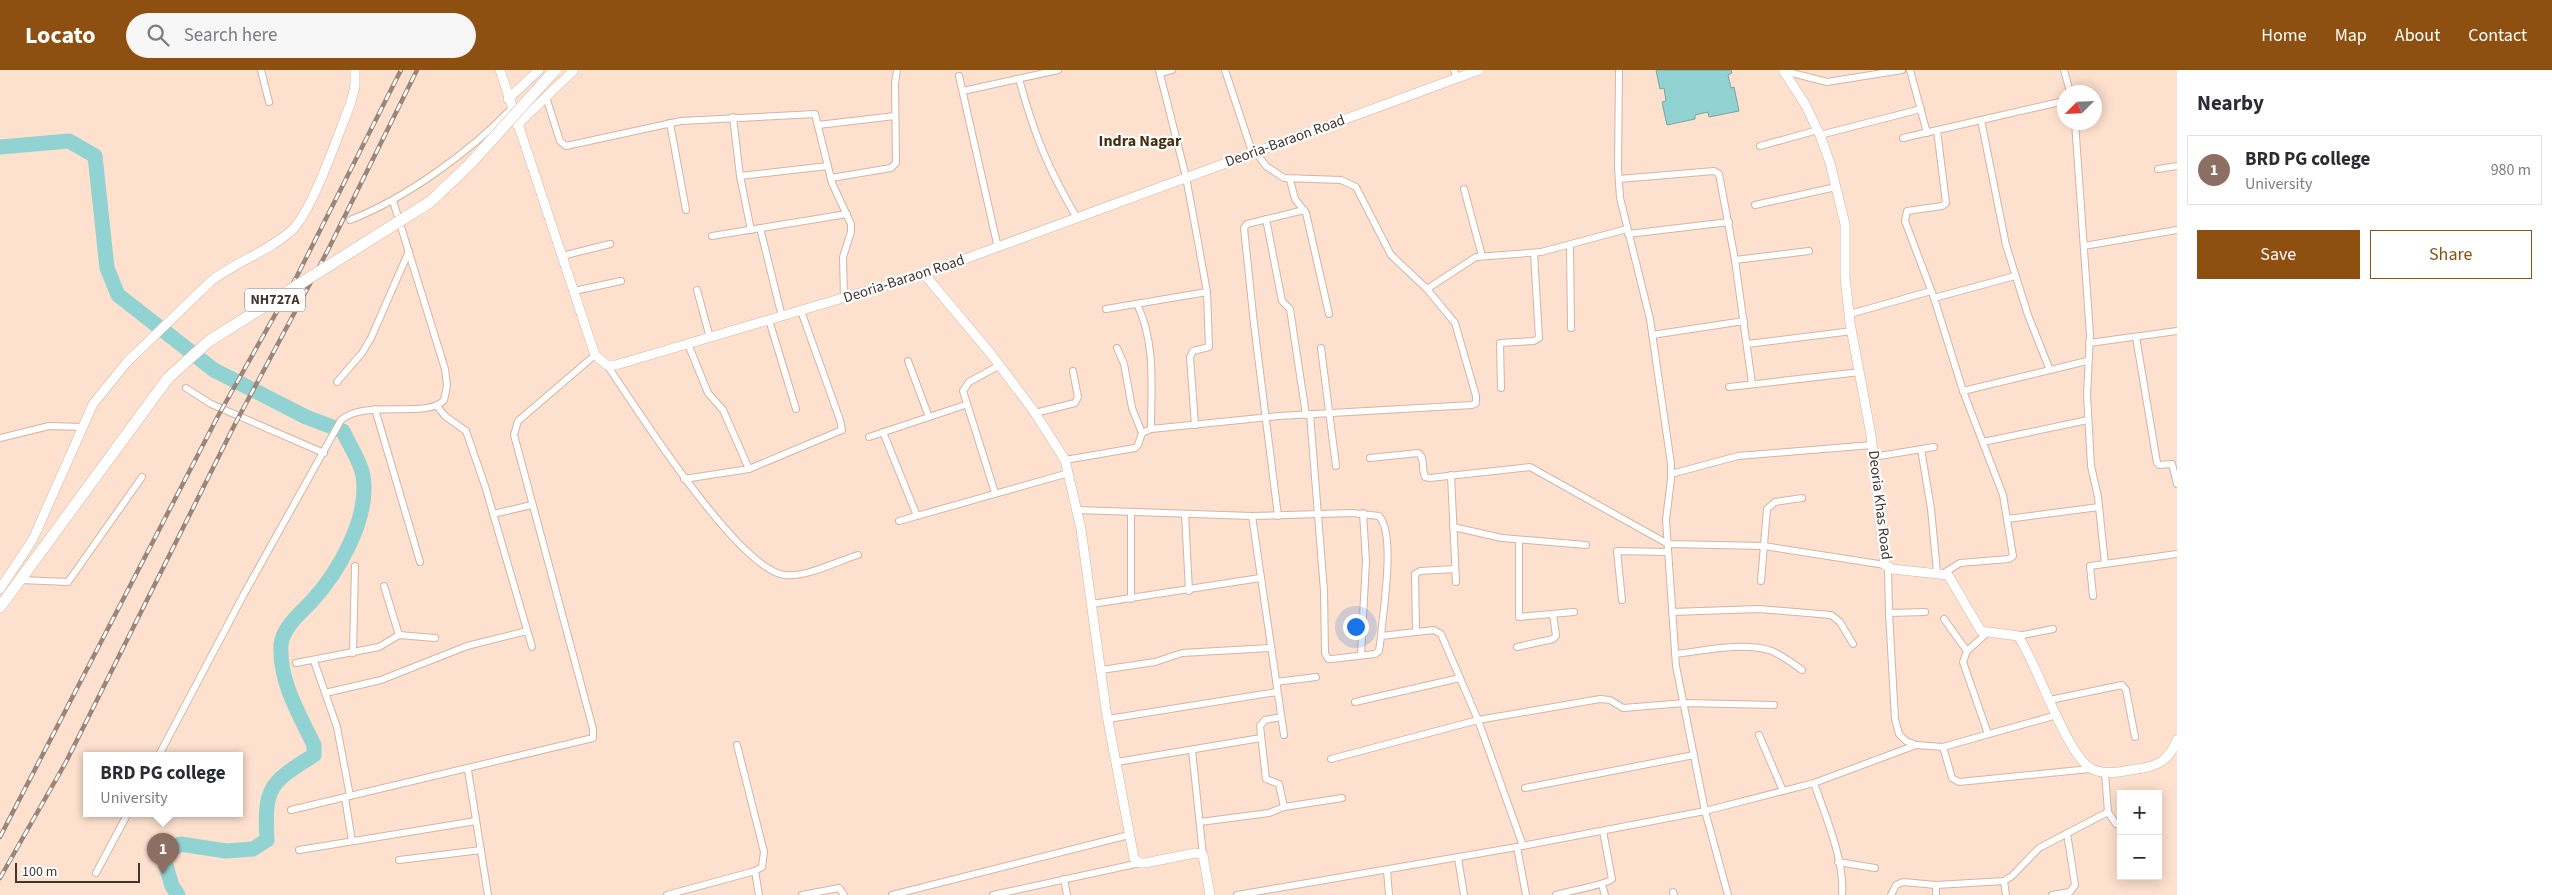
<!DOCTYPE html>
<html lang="en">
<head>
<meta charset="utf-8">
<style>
  :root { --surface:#fff; --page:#f7f7f7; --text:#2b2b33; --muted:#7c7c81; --line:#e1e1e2; --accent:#8d5011 }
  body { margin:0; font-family:"Source Sans 3",sans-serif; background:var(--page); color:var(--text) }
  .controls { position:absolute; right:15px; bottom:15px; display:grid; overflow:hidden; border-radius:0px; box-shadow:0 2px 12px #0003 }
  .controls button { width:45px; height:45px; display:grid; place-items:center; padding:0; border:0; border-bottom:1px solid var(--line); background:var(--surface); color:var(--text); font:25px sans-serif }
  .compass { position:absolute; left:2057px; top:15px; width:45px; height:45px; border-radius:50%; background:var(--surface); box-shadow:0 2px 12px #0003; rotate:246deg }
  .scale { position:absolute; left:15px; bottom:12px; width:125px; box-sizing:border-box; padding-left:5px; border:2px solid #41352e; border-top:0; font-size:14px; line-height:18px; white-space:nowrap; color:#41352e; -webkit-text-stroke:4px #fff; paint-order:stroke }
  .you { position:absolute; left:1355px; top:556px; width:18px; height:18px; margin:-12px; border:4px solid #fff; border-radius:50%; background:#1a73e8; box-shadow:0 0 0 8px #1a73e833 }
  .badge { display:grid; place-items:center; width:32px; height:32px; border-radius:50%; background:var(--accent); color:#fff; font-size:16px; font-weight:700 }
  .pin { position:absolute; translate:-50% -41px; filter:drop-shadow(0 1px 2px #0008) }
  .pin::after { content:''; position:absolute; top:26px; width:18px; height:15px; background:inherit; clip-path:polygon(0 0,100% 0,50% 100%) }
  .popup { position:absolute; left:83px; top:682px; width:160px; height:65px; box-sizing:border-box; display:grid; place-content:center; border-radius:0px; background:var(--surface); filter:drop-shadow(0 1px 4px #0005); font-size:16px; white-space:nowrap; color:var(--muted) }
  .popup b { font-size:19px; color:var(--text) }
  .popup::after { content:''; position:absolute; left:50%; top:100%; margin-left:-10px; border:10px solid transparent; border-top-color:var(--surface) }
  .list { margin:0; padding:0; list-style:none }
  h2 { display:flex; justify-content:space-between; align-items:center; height:65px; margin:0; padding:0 20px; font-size:21px }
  h2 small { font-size:16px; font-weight:400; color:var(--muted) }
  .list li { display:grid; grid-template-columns:32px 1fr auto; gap:15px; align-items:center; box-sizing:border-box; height:70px; margin:0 10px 10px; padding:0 10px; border:1px solid var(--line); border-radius:0px }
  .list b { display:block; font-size:19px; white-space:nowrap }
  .list p { margin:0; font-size:16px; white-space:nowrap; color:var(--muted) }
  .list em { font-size:16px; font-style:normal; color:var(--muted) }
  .actions { display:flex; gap:10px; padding:15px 20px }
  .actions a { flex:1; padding:11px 0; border:1px solid var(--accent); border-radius:0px; text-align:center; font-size:18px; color:var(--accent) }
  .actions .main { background:var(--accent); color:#fff }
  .icon { flex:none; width:28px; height:28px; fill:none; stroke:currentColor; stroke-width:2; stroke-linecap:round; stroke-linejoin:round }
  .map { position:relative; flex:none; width:2177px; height:825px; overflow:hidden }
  header { display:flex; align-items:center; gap:30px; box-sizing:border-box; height:70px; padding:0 25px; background:var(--accent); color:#fff }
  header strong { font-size:24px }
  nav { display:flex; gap:28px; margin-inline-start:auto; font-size:18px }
  .search { width:350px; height:45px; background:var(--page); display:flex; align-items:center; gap:12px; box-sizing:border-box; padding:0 18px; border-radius:28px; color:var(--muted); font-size:19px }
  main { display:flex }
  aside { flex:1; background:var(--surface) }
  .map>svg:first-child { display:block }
</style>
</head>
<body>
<header>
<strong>Locato</strong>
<div class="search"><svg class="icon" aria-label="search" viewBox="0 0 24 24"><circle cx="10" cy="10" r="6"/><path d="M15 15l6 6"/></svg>Search here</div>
<nav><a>Home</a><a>Map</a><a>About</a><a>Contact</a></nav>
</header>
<main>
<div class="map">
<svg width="2177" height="825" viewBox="0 0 2177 825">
  <rect width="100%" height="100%" fill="#fde0cd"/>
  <path fill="#91d3d2" stroke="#79a4a1" d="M1656,0H1731L1732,3L1728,5L1731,18L1734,17L1739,41L1709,47L1708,42L1695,45V49L1667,55L1662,32L1666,31L1664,18L1660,19Z"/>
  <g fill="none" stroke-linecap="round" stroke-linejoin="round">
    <path stroke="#91d3d2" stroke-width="15" d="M0,77L69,71L95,86L107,198L118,225L214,300L306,347L343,361C349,375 361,392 363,406C370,448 338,503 311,532C300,543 282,559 281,575C279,611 299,644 314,675V685C270,713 264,716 267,770L253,779L226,781L180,774L168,783L164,789L172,816L178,825"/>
    <g stroke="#d2b5a4" stroke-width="8">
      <g id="street">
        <path d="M261,0L269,32"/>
        <path d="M1159,0L1186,107L1196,161L1207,222L1209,277L1193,281L1190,287L1195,355"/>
        <path d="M1225,0L1252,82"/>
        <path d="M1454,0L1457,8"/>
        <path d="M1619,0L1618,98L1620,128L1650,249L1671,394V409L1666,450L1676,596L1705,741L1728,825"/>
        <path d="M1910,0L1927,63"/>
        <path d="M2064,0L2070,22"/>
        <path d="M1784,1L1827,12L1902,0"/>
        <path d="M1160,3L1172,0"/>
        <path d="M959,6L998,178"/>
        <path d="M1019,9C1034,64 1048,99 1077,148"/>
        <path d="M963,21L1058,0"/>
        <path d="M546,27L560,71L566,76L681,51L815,44L832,113L851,154V162L843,187L844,229"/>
        <path d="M733,47L740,106L751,160"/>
        <path d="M1981,50L2006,175L2028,245L2049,298"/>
        <path d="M2075,52L2090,265L2087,325L2091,396L2098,427L2105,494"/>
        <path d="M670,53L686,140"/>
        <path d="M818,55L895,46"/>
        <path d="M1937,60L1946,133L1942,136L1907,141L1905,151L1934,228L1963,321L2003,425L2013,486L2009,489L1960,493L1944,503"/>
        <path d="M1820,65L1921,39"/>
        <path d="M1903,68L2064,31"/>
        <path d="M1760,76L1818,60"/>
        <path d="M2158,99L2177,96"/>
        <path d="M740,106L828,96"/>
        <path d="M831,108L891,98L896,93L895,13L897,0"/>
        <path d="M1619,109L1714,101L1719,104L1735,190L1752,314"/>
        <path d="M1290,110L1295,129L1306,143L1329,244"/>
        <path d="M1464,119L1482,186"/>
        <path d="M1755,135L1836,117"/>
        <path d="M1266,149L1282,231L1290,239L1306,345"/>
        <path d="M350,150C405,129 471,81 511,39"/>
        <path d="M760,158L782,247"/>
        <path d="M1628,164L1729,152"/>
        <path d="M712,166L847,144"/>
        <path d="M1570,175L1571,258"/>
        <path d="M2084,176L2177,160"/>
        <path d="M562,186L610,174"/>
        <path d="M1735,190L1809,181"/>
        <path d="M1427,219L1476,187L1541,182L1627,159"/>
        <path d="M697,220L710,268"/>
        <path d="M574,221L621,211"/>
        <path d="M1934,228L2015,206"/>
        <path d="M1137,234C1156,273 1151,317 1151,359"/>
        <path d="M1106,239L1207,222"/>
        <path d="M1850,244L1931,221"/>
        <path d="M769,250L796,339"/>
        <path d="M1652,265L1744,251"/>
        <path d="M2136,267L2157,393L2159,395L2172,394L2177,414"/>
        <path d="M2089,273L2177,261"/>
        <path d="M688,274L708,323L723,340L749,399"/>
        <path d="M1747,274L1852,261"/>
        <path d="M1117,278L1124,294L1132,338L1142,363"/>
        <path d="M1321,278L1336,396"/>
        <path d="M908,291L929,347"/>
        <path d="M607,295C635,336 738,500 785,505C805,508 838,491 858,485"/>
        <path d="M337,312L362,283L371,268L409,181"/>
        <path d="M1729,317L1860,302"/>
        <path d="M186,318L211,334L324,383"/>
        <path d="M1501,318L1500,273L1534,271L1539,268L1534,183"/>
        <path d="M1963,321L2087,291"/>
        <path d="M437,336L445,346L466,361L485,416L532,577"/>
        <path d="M375,339L420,492"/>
        <path d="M1035,343L1075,333L1078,327L1073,301"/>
        <path d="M1310,344L1324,521L1325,583L1328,589H1332L1375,584L1379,581L1381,566"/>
        <path d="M883,362L917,446"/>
        <path d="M869,367L965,335"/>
        <path d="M0,368L49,356L82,357"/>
        <path d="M1983,372L2088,350"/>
        <path d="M1921,379L1931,439L1937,502"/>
        <path d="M1873,387L1934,377"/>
        <path d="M1370,388L1418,383C1426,388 1421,400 1425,407L1430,408L1530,397L1668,474L1764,476L1885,495"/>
        <path d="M1065,390L1135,378L1138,375L1142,363L1151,359L1279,346L1472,335L1476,333V326L1455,253L1427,219L1391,185L1356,117L1341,110L1284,108L1266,96L1255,81"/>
        <path d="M1671,404L1738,386L1872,375"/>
        <path d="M1451,405L1456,512"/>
        <path d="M684,409L749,399L842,360L840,350L801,241"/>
        <path d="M995,423L963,321L969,312L1000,295"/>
        <path d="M1077,440L1252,446L1352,443L1379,446C1396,464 1383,540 1381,566L1434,560L1441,564L1478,650L1523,776"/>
        <path d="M493,444L532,435"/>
        <path d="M1185,444L1189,521"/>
        <path d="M1252,446L1284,665"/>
        <path d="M1278,446L1254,254L1244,158L1247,154L1304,140"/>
        <path d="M2007,449L2099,437"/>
        <path d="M899,451L1069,403"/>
        <path d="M1453,457L1502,468L1586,475"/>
        <path d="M1519,470V547L1574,542"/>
        <path d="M1888,498L1889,543L1895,649L1899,664L1906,671L1916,675L1943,677L2057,645"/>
        <path d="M20,510L68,512L142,407"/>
        <path d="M1761,511L1767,439L1775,432L1802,428"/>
        <path d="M384,516L399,565"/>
        <path d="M2093,526L2090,496L2177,484"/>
        <path d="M1131,529V442"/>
        <path d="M1622,530L1617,481L1668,482"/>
        <path d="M1092,534L1260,508"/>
        <path d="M1672,542L1759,539L1831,545L1840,552L1853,574"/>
        <path d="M1889,543L1925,542"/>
        <path d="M1944,549L1967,581"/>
        <path d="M1416,562L1415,504L1420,501L1455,499"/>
        <path d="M1987,563L1967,581L1963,592L1988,664"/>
        <path d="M2018,566L2053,559"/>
        <path d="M1517,577L1553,569L1556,566L1553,544"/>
        <path d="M353,583L355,496"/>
        <path d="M1675,584C1704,581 1740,572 1769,580C1781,584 1792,593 1802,600"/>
        <path d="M1361,585L1366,491L1363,443"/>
        <path d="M314,591L337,657L350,726"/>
        <path d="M296,593L379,577L399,565L435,568"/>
        <path d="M1101,600L1155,592L1182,583L1270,578"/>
        <path d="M1276,612L1316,607"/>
        <path d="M325,623L381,610L467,576L527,561"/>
        <path d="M2050,630L2122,615L2126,620L2135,667"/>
        <path d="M1355,632L1460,608"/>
        <path d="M1281,647L1265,650L1260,656L1266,709L1279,714L1284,737"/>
        <path d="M1108,649L1277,622"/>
        <path d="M1759,665L1783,721"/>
        <path d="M1943,677L1952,708L1959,712L2090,699"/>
        <path d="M1192,680L1203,785"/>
        <path d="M159,685L244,524L341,350C365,329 429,349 444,330L447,316L445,299L393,131"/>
        <path d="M1331,689L1478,650L1600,629L1610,630L1623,638L1685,633L1774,635"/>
        <path d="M1117,692L1261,668"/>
        <path d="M468,700L488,825"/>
        <path d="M2105,703L2108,742L2116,754L2121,756"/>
        <path d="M1814,713C1825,745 1845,791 1842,825"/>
        <path d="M1525,718L1694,685"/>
        <path d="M345,728L352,771"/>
        <path d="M291,740L593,668V659L514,365L518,351L595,285"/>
        <path d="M1200,752L1269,743L1284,737L1342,728"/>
        <path d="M1517,777L1526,825"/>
        <path d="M299,780L476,751"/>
        <path d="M1458,788L1464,825"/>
        <path d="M399,790L481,780"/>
        <path d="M1838,792L1875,798"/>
        <path d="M1387,800L1389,825"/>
        <path d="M755,801L759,825"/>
        <path d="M96,803L128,743"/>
        <path d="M1064,809L1067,825"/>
        <path d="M2004,811L2006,825"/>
        <path d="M1602,815L1605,825"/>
        <path d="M1936,815V825"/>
        <path d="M1673,822L1674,825"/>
        <path d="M667,825L755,801L762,797L764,782L737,675"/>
        <path d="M802,825L839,818L844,825"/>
        <path d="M892,825L1129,765"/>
        <path d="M993,825L1140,793"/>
        <path d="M1237,825L1517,777L1705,741L1814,713L1916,675"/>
        <path d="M1556,825C1568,821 1606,815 1612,809L1603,761"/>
        <path d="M1891,825L1896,815L1903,812L1936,815L2004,811L2012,806L2039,778L2108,742"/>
        <path d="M2052,825L2070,822L2075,815L2067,763"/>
      </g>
    </g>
    <g stroke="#d2b5a4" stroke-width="10">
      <g id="secondary">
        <path d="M500,0L595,285L607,295H616L924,204L1479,0"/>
        <path d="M1783,0L1805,34L1820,65L1830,93L1845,154V207L1850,253L1871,365L1885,495L1892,499L1948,505L1981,561L2018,566C2037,593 2067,687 2092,699C2106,706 2123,701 2137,699C2159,696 2169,690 2177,670"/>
        <path d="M508,29L539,0"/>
        <path d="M517,55L574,0"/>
        <path d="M924,204L991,284L1033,340L1065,390L1081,459L1106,640L1134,788L1140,793H1145L1195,783L1203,785L1210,825"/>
        <path d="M0,519L33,469L93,334L127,292L211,211C236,192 269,181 292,160C312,142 340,60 351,32L355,16V0"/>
      </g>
    </g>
    <g stroke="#d2b5a4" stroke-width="12">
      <path id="highway" d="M0,537L31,495"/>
    </g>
    <use href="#street" stroke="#fff" stroke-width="6"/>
    <use href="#secondary" stroke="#fff" stroke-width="9"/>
    <use href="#highway" stroke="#fff" stroke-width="11"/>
    <g stroke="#998579" stroke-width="4.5">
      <g id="rail">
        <path d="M0,767L218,346L297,206L401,0"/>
        <path d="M0,808L66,692L235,354L328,180L417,0"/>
      </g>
    </g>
    <use href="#rail" stroke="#fff" stroke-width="2.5" stroke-dasharray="8" stroke-linecap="butt"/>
    <g stroke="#d2b5a4" stroke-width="12" stroke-linecap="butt">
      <path id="highway-bridge" d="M31,495L168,308L209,271L430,132L469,95L555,0"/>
    </g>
    <use href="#highway-bridge" stroke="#fff" stroke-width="11"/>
  </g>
  <g text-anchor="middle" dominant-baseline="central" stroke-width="4.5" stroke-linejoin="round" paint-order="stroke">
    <rect fill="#fff" stroke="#7a726d" stroke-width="1" x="245" y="218.5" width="60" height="23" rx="4"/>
    <g font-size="14" font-weight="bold" fill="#41352e">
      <text x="275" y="230">NH727A</text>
    </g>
    <g font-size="15" fill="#41352e" stroke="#fff">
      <text transform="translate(1285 71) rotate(-20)">Deoria-Baraon Road</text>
      <text transform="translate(904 209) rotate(-18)">Deoria-Baraon Road</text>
      <text transform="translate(1880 435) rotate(83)">Deoria Khas Road</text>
    </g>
    <g font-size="16" font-weight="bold" fill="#4a2c10" stroke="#fff">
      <text x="1140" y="71">Indra Nagar</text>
    </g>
  </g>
</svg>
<div class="controls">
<button>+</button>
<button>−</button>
</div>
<svg class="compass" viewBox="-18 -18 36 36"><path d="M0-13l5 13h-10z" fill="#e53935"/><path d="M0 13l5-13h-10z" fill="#7c7c81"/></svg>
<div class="scale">100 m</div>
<div class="you"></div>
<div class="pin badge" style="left:163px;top:804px;background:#8d6e63">1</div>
<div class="popup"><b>BRD PG college</b>University</div>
</div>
<aside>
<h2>Nearby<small></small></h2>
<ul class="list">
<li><span class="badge" style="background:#8d6e63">1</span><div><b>BRD PG college</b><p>University</p></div><em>980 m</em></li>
</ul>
<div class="actions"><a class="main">Save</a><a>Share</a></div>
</aside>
</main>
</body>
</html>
